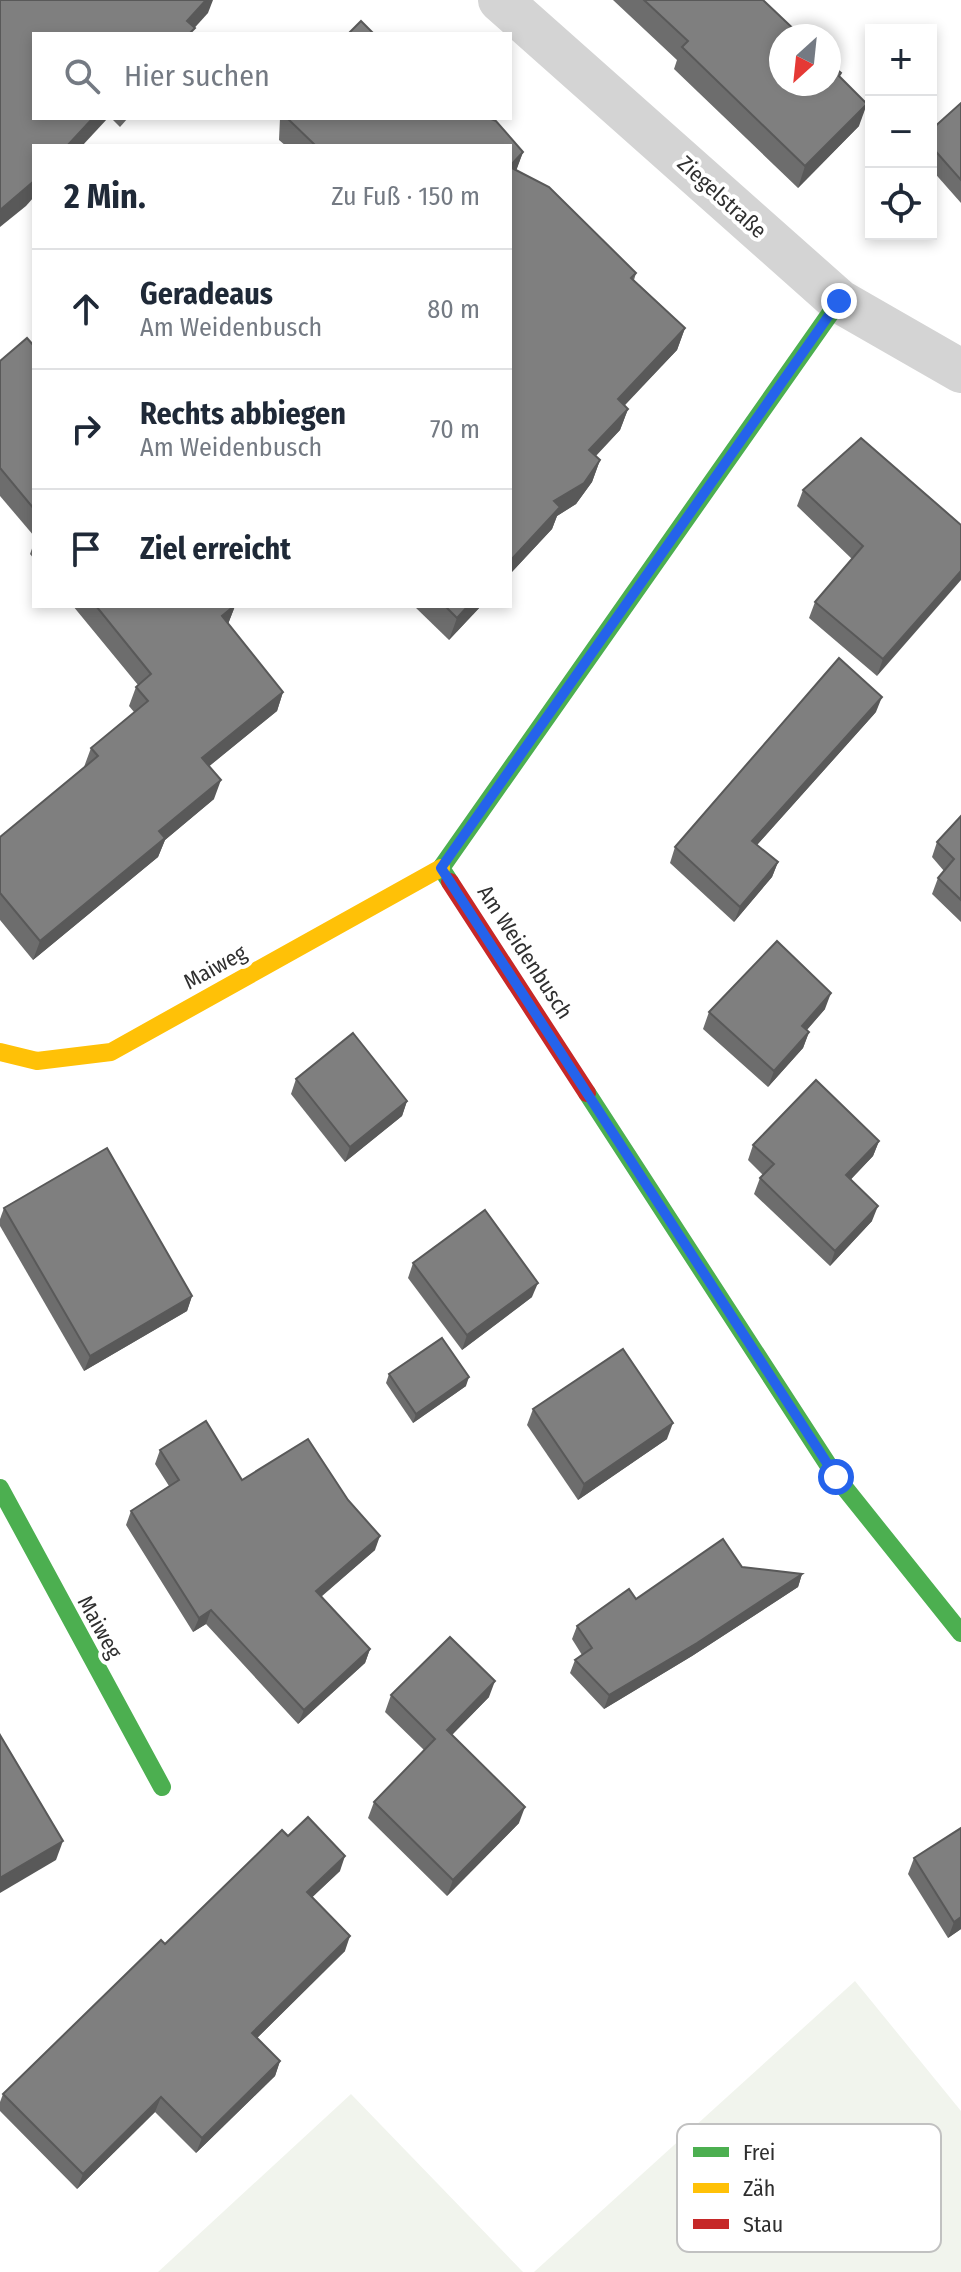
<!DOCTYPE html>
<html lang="de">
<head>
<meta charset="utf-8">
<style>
  :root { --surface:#fff; --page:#f6f6f7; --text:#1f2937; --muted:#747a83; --line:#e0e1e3 }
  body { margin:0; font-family:"Fira Sans Condensed",sans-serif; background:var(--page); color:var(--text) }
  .controls { position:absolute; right:24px; top:24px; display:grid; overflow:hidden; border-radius:0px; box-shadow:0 4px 12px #0003 }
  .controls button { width:72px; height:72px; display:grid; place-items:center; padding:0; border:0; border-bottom:2px solid var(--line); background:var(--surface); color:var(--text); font:40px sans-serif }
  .compass { position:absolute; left:769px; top:24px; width:72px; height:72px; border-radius:50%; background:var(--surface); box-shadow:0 4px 12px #0003; rotate:207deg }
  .stop { position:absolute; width:24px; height:24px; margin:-18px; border:6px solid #2563eb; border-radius:50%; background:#fff }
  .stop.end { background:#2563eb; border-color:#fff; box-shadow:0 2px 8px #0008 }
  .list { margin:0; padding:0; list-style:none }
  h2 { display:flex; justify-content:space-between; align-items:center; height:104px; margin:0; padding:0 32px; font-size:34px }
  h2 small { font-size:26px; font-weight:400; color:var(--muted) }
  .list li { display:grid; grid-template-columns:52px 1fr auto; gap:24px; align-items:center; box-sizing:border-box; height:120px; padding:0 32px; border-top:2px solid var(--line) }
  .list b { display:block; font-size:30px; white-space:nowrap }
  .list p { margin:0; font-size:26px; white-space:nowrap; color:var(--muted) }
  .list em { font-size:26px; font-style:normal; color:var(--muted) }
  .icon { flex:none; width:44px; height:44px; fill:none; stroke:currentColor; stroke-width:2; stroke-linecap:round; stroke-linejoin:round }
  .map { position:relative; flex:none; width:961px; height:2272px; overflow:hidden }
  .search { position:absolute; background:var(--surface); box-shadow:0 4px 12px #0003; left:32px; top:32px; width:480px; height:88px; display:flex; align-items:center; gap:20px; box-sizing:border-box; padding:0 28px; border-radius:0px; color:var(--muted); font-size:30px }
  .panel { position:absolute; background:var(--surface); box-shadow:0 4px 12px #0003; left:32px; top:144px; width:480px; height:464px; border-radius:0px }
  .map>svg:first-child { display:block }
</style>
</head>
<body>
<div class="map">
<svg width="961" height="2272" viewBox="0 0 961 2272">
  <rect width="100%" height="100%" fill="#fff"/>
  <g fill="#f1f4ed">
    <path d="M855,1981L961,2111V2272H534Z"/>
    <path d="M351,2094L523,2272H158Z"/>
  </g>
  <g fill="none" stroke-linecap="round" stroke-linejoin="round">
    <path stroke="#d4d4d4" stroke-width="44" d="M500,0L839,301L961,371"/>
    <g stroke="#4caf50" stroke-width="18">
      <path d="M450,882L441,868L839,301"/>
      <path d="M587,1093L836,1477L961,1633"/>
      <path d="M0,1488L162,1787"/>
    </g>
    <path stroke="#ffc107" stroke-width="18" d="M0,1052L37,1061L111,1052L441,868"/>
    <path stroke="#c62828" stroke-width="18" d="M450,882L587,1093"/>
  </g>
  <g fill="#6d6d6d">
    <path d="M613,0H763L840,77L859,126L798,188L674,69L677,60Z"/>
    <path d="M961,103V203L931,169V130Z"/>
    <path d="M111,118H128L120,127Z"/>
    <path d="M280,118H489L496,121L523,152L516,170L549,187L636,273L634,280L685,328L677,350L624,405L628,409L620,430L596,456L600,460L592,482L576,504L557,516L552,529L510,574V146H286L279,140Z"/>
    <path d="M34,346V536L0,496V361Z"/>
    <path d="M803,490L961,525L877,676L809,618L815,602L852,559L797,506Z"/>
    <path d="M34,543V559L30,554Z"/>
    <path d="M73,606H235L228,624L283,692L277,711L209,766L214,799L165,840L158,857L33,960L0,920V837L84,767L91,748L134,712L129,706L136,687L138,685Z"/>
    <path d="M414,606H481L449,640Z"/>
    <path d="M876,712L757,845L778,862L772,877L734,922L670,863L675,847Z"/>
    <path d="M961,816V922L932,894L938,878L944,871L932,857L937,842Z"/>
    <path d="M825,1009L807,1030L809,1032L803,1048L768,1087L703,1029L709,1012Z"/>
    <path d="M296,1079L407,1101L402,1116L345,1162L291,1094Z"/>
    <path d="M879,1141L873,1156L850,1180L872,1221L830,1266L754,1194L760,1178L763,1175L748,1160L753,1145Z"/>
    <path d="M4,1208L192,1296L187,1311L84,1371L0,1226V1219Z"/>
    <path d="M413,1263L532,1297L462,1350L408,1278Z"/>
    <path d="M389,1374L466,1386L413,1423L386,1383Z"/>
    <path d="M533,1409L667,1439L578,1500L527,1425Z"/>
    <path d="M160,1450L242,1480L375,1550L321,1597L370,1649L365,1663L298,1724L206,1624L193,1632L126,1525L131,1511L169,1486L155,1464Z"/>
    <path d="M742,1567L802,1574L798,1587L692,1656L604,1709L570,1673L575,1660L582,1655L572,1639L577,1626L636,1599Z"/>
    <path d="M391,1695L489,1697L452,1735L519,1823L447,1896L368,1818L374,1802L424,1750L385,1712Z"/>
    <path d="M288,1836L340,1871L312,1897L345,1951L257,2038L280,2061L275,2076L196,2153L155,2112L77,2189L0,2111V2102L3,2094L165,1944Z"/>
    <path d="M914,1858L961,1929L948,1938L908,1874Z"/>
  </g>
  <g fill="#595959">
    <path d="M206,0H213L208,13L189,34L187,21Z"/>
    <path d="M867,104L859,126L798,188L805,166Z"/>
    <path d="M93,118H108L82,146H67Z"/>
    <path d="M523,152L515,174L510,179V166Z"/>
    <path d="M34,181V197L26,206L0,227V210Z"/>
    <path d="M685,328L677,350L610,421L618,399Z"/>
    <path d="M628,409L620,430L581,471L589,450Z"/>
    <path d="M600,460L592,482L576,504L557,516L552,529L510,574V561L554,501Z"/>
    <path d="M961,571V580L877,676L883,659Z"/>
    <path d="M234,606H235L228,624L222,616Z"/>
    <path d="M468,606H481L449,640L457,618Z"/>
    <path d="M283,692L277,711L196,777L202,758Z"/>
    <path d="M882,697L876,712L747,856L752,841Z"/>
    <path d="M221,780L214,799L165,840L158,857L33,960L40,941L159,831Z"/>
    <path d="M778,862L772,877L734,922L740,907Z"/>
    <path d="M831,993L825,1009L796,1042L802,1026Z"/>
    <path d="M809,1032L803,1048L768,1087L774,1071Z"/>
    <path d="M407,1101L402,1116L345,1162L350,1147Z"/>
    <path d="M879,1141L873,1156L840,1191L846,1175Z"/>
    <path d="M878,1206L872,1221L830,1266L835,1251Z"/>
    <path d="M538,1283L532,1297L462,1350L467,1335Z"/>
    <path d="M192,1296L187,1311L84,1371L90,1356Z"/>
    <path d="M469,1377L466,1386L413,1423L416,1414Z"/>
    <path d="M673,1423L667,1439L578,1500L584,1484Z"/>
    <path d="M380,1536L375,1550L311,1605L316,1591Z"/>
    <path d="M802,1574L798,1587L692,1656L604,1709L609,1695Z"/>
    <path d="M211,1610L206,1624L193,1632L199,1618Z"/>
    <path d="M370,1649L365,1663L298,1724L304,1710Z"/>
    <path d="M495,1681L489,1697L441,1746L447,1730Z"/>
    <path d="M525,1807L519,1823L447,1896L453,1880Z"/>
    <path d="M63,1841L56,1860L0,1893V1878Z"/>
    <path d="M345,1856L340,1871L302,1907L307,1892Z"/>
    <path d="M961,1917V1929L948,1938L954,1922Z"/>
    <path d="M350,1936L345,1951L247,2048L252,2033Z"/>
    <path d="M280,2061L275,2076L196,2153L202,2138Z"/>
    <path d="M161,2097L155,2112L77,2189L83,2174Z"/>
  </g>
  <g fill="#7f7f7f" stroke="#595959" stroke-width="2">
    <path d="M0,0H206L187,21L195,28L189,34H34V118H93L67,146H34V181L0,210Z"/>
    <path d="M644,0H763L801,36H781V84H829V62L841,73L839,76L867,104L805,166L682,47L688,41Z"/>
    <path d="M361,21L374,34H348Z"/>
    <path d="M961,103V180L931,146V130Z"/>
    <path d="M287,118H489L496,121L523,152L510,166V146H316Z"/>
    <path d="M510,167L549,187L636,273L631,278L685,328L618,399L628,409L589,450L600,460L584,483L554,501L560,507L510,561Z"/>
    <path d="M27,338L34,346V509L0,468V361Z"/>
    <path d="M861,438L961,525V571L883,659L815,602L863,546L803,490Z"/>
    <path d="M96,606H234L222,616L283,692L202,758L221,780L159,831L165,838L40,941L0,893V837L98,756L91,748L148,701L136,687L151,674Z"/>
    <path d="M445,606H468L457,618Z"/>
    <path d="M839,658L882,697L752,841L778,862L740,907L675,847Z"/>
    <path d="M961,816V900L938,878L954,859L937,842Z"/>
    <path d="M777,941L831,993L802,1026L809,1032L774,1071L709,1012Z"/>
    <path d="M353,1033L407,1101L350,1147L296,1079Z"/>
    <path d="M816,1080L879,1141L846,1175L878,1206L835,1251L760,1178L774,1164L753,1145Z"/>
    <path d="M107,1148L192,1296L90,1356L4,1208Z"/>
    <path d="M485,1210L538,1283L467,1335L413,1263Z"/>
    <path d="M442,1338L469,1377L416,1414L389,1374Z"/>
    <path d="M623,1349L673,1423L584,1484L533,1409Z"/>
    <path d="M206,1421L242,1480L308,1439L348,1500L380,1536L316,1591L370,1649L304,1710L211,1610L199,1618L131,1511L179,1480L160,1450Z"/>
    <path d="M723,1539L742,1567L802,1574L697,1643L609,1695L575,1660L592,1648L577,1626L629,1589L636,1599Z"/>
    <path d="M450,1637L495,1681L447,1730L525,1807L453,1880L374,1802L435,1739L391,1695Z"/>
    <path d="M0,1735L63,1841L0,1878Z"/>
    <path d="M308,1817L345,1856L307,1892L350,1936L252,2033L280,2061L202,2138L161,2097L83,2174L3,2094L161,1940L165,1944L282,1830L288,1836Z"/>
    <path d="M961,1828V1917L954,1922L914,1858Z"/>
  </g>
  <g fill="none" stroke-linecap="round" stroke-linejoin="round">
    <path stroke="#2563eb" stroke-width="10" d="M836,1477L441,868L839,301"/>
  </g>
  <g text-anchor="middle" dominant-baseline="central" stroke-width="8" stroke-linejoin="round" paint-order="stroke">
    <g font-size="22" fill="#2f2f2f" stroke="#fff">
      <text transform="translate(722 197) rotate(42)">Ziegelstraße</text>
      <text transform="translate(525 952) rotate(57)">Am Weidenbusch</text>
      <text transform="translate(215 967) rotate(-29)">Maiweg</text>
      <text transform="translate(100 1627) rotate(61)">Maiweg</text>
    </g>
  </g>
  <rect x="677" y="2124" width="264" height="128" rx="12" fill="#fff" stroke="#c1c1c1" stroke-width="2"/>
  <rect x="693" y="2147" width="36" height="10" fill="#4caf50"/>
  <rect x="693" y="2183" width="36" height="10" fill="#ffc107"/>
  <rect x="693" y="2219" width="36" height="10" fill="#c62828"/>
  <g font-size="22" fill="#2f2f2f">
    <text x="743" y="2160">Frei</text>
    <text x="743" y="2196">Zäh</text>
    <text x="743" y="2232">Stau</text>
  </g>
</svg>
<div class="controls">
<button>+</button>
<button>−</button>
<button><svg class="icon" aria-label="locate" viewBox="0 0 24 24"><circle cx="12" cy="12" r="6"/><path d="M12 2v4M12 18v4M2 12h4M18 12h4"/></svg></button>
</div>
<svg class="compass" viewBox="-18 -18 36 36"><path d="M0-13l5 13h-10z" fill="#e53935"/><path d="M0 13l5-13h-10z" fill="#747a83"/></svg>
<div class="stop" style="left:836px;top:1477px"></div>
<div class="stop end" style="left:839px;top:301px"></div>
<div class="search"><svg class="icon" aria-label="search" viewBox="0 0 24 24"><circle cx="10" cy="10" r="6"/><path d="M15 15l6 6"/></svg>Hier suchen</div>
<section class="panel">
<h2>2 Min.<small>Zu Fuß · 150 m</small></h2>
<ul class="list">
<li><svg class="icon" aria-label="ahead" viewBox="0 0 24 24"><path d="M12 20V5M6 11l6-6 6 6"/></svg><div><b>Geradeaus</b><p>Am Weidenbusch</p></div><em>80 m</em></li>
<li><svg class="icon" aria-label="right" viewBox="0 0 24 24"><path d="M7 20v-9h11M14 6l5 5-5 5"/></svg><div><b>Rechts abbiegen</b><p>Am Weidenbusch</p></div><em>70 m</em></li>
<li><svg class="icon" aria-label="arrive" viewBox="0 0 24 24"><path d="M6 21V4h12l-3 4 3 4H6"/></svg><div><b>Ziel erreicht</b></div></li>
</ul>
</section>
</div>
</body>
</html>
